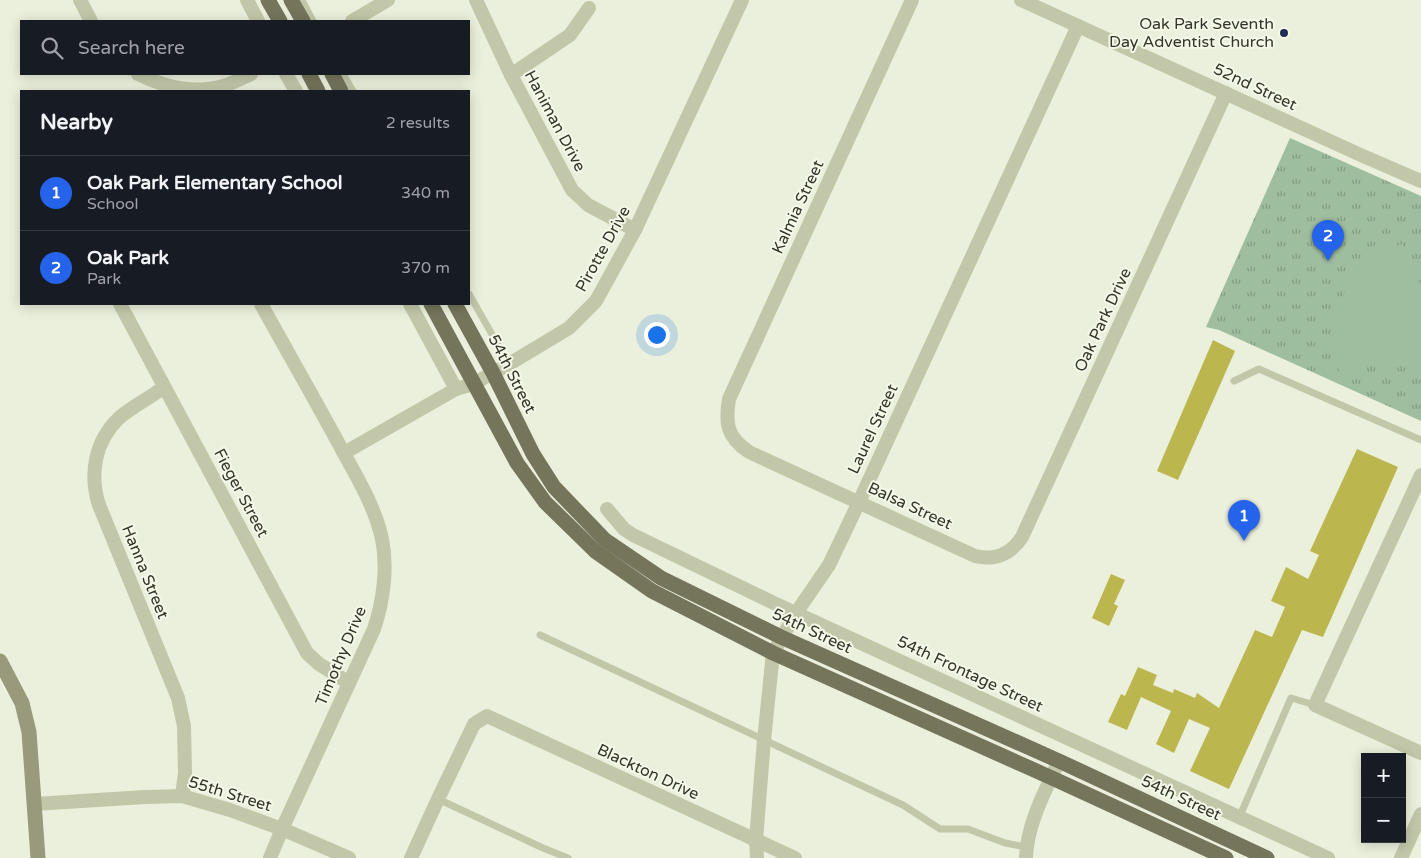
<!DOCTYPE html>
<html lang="en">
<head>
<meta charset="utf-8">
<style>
  :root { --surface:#171b24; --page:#20242c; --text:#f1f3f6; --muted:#9ea1a6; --line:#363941; --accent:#2563eb }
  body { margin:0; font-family:"Varela Round",sans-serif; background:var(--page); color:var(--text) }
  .controls { position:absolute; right:15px; bottom:15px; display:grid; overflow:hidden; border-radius:0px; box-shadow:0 2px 12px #0003 }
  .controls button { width:45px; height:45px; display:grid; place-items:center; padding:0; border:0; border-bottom:1px solid var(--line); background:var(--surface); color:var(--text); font:25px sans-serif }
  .you { position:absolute; left:656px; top:334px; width:18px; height:18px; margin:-12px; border:4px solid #fff; border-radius:50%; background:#1a73e8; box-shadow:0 0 0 8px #1a73e833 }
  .badge { display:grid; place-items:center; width:32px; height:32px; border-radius:50%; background:var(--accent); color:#fff; font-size:16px; font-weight:700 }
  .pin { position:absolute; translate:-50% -41px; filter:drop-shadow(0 1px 2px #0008) }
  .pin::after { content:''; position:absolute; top:26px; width:18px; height:15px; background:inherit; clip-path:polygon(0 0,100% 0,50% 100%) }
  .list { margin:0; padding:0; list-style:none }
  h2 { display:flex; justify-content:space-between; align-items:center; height:65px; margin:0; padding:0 20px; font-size:21px }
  h2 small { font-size:16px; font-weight:400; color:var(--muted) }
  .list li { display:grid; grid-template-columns:32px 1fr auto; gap:15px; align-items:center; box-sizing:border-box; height:75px; padding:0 20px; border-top:1px solid var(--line) }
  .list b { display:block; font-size:19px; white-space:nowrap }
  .list p { margin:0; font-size:16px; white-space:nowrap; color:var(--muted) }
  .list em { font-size:16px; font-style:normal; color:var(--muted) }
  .icon { flex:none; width:28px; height:28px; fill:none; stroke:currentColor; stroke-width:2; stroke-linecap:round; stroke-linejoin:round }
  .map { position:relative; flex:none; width:1421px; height:858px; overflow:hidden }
  .search { position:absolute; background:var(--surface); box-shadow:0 2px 12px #0003; left:20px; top:20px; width:450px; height:55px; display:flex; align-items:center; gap:12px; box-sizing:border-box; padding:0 18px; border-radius:0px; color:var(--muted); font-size:19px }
  .panel { position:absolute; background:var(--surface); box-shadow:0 2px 12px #0003; left:20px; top:90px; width:450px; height:215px; border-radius:0px }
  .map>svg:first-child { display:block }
</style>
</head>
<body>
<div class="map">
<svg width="1421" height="858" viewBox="0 0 1421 858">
  <defs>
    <pattern id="park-tufts" width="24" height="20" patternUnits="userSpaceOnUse" patternTransform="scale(1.25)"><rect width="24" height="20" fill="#9ebe9f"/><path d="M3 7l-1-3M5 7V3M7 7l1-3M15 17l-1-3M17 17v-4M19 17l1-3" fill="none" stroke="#829b82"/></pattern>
  </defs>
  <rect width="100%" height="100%" fill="#ebf0dc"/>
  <path fill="url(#park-tufts)" d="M1290,138L1421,196V421L1219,330L1206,327Z"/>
  <path fill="#9ebe9f" d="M1402,244L1421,286V359L1409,363L1405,356L1342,374L1335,365L1333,328L1342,298L1358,267L1376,254Z"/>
  <g fill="#bcb64f">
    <path d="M1213,340L1235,351L1178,480L1157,471Z"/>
    <path d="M1357,449L1398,467L1323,637L1302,630L1229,789L1190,771L1210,728L1189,719L1174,753L1156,744L1171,711L1141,697L1127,730L1108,722L1121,694L1125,696L1138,667L1157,675L1153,685L1173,693L1174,689L1195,698L1197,693L1219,708L1255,630L1272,637L1285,607L1271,601L1286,567L1308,579L1319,555L1310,551Z"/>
    <path d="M1111,574L1125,580L1114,604L1118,606L1109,626L1092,618Z"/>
  </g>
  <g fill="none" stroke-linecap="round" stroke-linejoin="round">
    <g stroke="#c2c7a9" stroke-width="7">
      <path d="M302,0L313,21"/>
      <path d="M343,74L353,91"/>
      <path d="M469,294L509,364"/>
      <path d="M1234,381L1259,369L1421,440"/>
      <path d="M540,635L903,805L940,829H968L1005,843L1026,847"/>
      <path d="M438,799L543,848L568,858"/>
      <path d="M1239,818L1291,698L1315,705"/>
    </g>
    <g stroke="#c2c7a9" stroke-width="14">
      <path d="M80,0L91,21"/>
      <path d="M247,0L258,21"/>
      <path d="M476,0L511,75L572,190L588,205L635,230"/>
      <path d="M912,0L729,399C725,424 727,437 749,452L975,556C995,561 1011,554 1022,537L1226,93"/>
      <path d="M1021,0L1363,156L1421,181"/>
      <path d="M352,21L388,0"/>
      <path d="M138,74C166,88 199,95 229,84C237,81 244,77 251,74"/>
      <path d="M286,74L296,91"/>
      <path d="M511,75L570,35L589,8"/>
      <path d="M120,304L307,653L319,664L349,683"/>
      <path d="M261,304C287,351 314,398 340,446C356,476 375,506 382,539C388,568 383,602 374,629L282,829L270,858"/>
      <path d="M410,304L456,389"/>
      <path d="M164,387C150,398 133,406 119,418C95,441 89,474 99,505L178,698L184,726L185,773L182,796"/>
      <path d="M344,453L456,389L473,384L509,364L569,328L596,301L635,230L742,0"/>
      <path d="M1421,475L1315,705L1421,753"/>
      <path d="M607,509L624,529L633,535L776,604L1328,858"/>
      <path d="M34,804L145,797L182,796L230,810L282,829L349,858"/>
      <path d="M411,858L438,799L474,724L487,716L795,858"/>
      <path d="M757,858L756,840L764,740L773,653L796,613L829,565L859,502L1078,26"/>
      <path d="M1026,858C1027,824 1045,791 1059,761"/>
      <path d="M1401,858L1421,814"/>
    </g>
    <path stroke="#989a7b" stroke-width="15" d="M0,661L22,703L29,732L38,858"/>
    <g stroke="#74755b" stroke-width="15">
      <path d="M268,0L280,21"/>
      <path d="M291,0L303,21"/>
      <path d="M309,74L318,91"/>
      <path d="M332,74L341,91"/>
      <path d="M431,304L517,463L545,502L595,551L652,591L773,653L1052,778L1226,858"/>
      <path d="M455,304L493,373L533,454L554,487L605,540L661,578L781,637L1059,761L1267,858"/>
    </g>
  </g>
  <circle fill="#222d53" stroke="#f4f8e8" stroke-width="2" cx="1284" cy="33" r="5"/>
  <g text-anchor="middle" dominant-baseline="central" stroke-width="4" stroke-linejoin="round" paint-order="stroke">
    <g font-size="16" fill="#343528" stroke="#f4f8e8" text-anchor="end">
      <text x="1274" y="24">Oak Park Seventh<tspan x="1274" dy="18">Day Adventist Church</tspan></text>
    </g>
    <g font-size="16" fill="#343528" stroke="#f4f8e8">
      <text transform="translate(1255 87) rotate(25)">52nd Street</text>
      <text transform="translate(555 121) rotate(62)">Haniman Drive</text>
      <text transform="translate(798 207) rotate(-65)">Kalmia Street</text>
      <text transform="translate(603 249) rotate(-61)">Pirotte Drive</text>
      <text transform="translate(1103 320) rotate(-65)">Oak Park Drive</text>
      <text transform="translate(512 374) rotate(63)">54th Street</text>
      <text transform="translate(873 429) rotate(-65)">Laurel Street</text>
      <text transform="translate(241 493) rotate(62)">Fieger Street</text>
      <text transform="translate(910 506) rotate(25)">Balsa Street</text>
      <text transform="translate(145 572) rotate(68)">Hanna Street</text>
      <text transform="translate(812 631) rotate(25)">54th Street</text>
      <text transform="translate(341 656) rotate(-67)">Timothy Drive</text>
      <text transform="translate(970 674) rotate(25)">54th Frontage Street</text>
      <text transform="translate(648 772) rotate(25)">Blackton Drive</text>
      <text transform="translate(230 794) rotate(17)">55th Street</text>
      <text transform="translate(1181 798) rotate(25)">54th Street</text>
    </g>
  </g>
</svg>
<div class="controls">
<button>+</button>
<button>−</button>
</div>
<div class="you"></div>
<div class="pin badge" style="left:1244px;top:541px">1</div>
<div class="pin badge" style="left:1328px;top:261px">2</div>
<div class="search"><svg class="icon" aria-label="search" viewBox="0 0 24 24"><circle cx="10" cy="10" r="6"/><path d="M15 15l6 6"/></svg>Search here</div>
<section class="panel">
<h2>Nearby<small>2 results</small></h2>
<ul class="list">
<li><span class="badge">1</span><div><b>Oak Park Elementary School</b><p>School</p></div><em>340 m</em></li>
<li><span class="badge">2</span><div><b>Oak Park</b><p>Park</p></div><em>370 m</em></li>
</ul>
</section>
</div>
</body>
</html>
